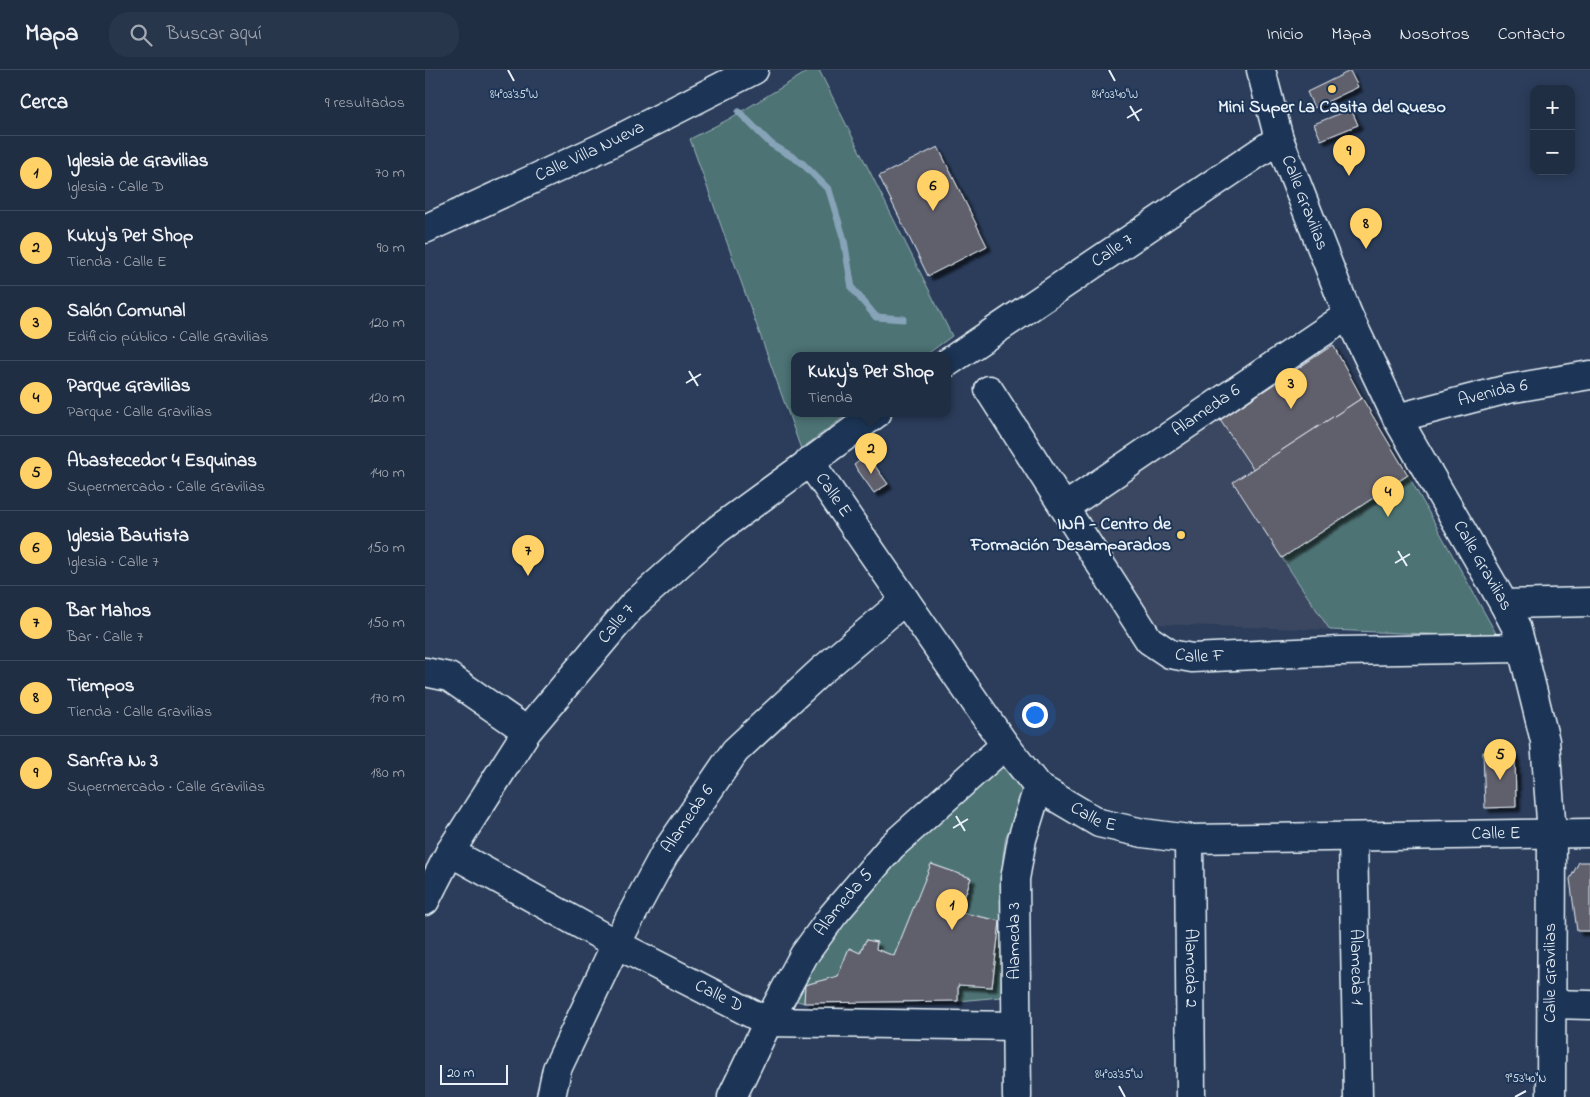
<!DOCTYPE html>
<html lang="es">
<head>
<meta charset="utf-8">
<style>
  :root { --surface:#202e44; --page:#28364b; --text:#f1f3f6; --muted:#a2a8b2; --line:#3d4a5d; --accent:#ffd166 }
  body { margin:0; font-family:"Indie Flower",sans-serif; background:var(--page); color:var(--text) }
  .controls { position:absolute; right:15px; top:15px; display:grid; overflow:hidden; border-radius:10px; box-shadow:0 2px 12px #0003 }
  .controls button { width:45px; height:45px; display:grid; place-items:center; padding:0; border:0; border-bottom:1px solid var(--line); background:var(--surface); color:var(--text); font:25px sans-serif }
  .scale { position:absolute; left:15px; bottom:12px; width:68px; box-sizing:border-box; padding-left:5px; border:2px solid #e8f1f8; border-top:0; font-size:14px; line-height:18px; white-space:nowrap; color:#e8f1f8; -webkit-text-stroke:4px #1d3557; paint-order:stroke }
  .you { position:absolute; left:609px; top:644px; width:18px; height:18px; margin:-12px; border:4px solid #fff; border-radius:50%; background:#1a73e8; box-shadow:0 0 0 8px #1a73e833 }
  .badge { display:grid; place-items:center; width:32px; height:32px; border-radius:50%; background:var(--accent); color:#111; font-size:16px; font-weight:700 }
  .pin { position:absolute; translate:-50% -41px; filter:drop-shadow(0 1px 2px #0008) }
  .pin::after { content:''; position:absolute; top:26px; width:18px; height:15px; background:inherit; clip-path:polygon(0 0,100% 0,50% 100%) }
  .popup { position:absolute; left:366px; top:282px; width:160px; height:65px; box-sizing:border-box; display:grid; place-content:center; border-radius:10px; background:var(--surface); filter:drop-shadow(0 1px 4px #0005); font-size:16px; white-space:nowrap; color:var(--muted) }
  .popup b { font-size:19px; color:var(--text) }
  .popup::after { content:''; position:absolute; left:50%; top:100%; margin-left:-10px; border:10px solid transparent; border-top-color:var(--surface) }
  .list { margin:0; padding:0; list-style:none }
  h2 { display:flex; justify-content:space-between; align-items:center; height:65px; margin:0; padding:0 20px; font-size:21px }
  h2 small { font-size:16px; font-weight:400; color:var(--muted) }
  .list li { display:grid; grid-template-columns:32px 1fr auto; gap:15px; align-items:center; box-sizing:border-box; height:75px; padding:0 20px; border-top:1px solid var(--line) }
  .list b { display:block; font-size:19px; white-space:nowrap }
  .list p { margin:0; font-size:16px; white-space:nowrap; color:var(--muted) }
  .list em { font-size:16px; font-style:normal; color:var(--muted) }
  .icon { flex:none; width:28px; height:28px; fill:none; stroke:currentColor; stroke-width:2; stroke-linecap:round; stroke-linejoin:round }
  .map { position:relative; flex:none; width:1165px; height:1027px; overflow:hidden }
  header { display:flex; align-items:center; gap:30px; box-sizing:border-box; height:70px; padding:0 25px; background:var(--surface); border-bottom:1px solid var(--line) }
  header strong { font-size:24px }
  nav { display:flex; gap:28px; margin-inline-start:auto; font-size:18px }
  .search { width:350px; height:45px; background:var(--page); display:flex; align-items:center; gap:12px; box-sizing:border-box; padding:0 18px; border-radius:20px; color:var(--muted); font-size:19px }
  main { display:flex }
  aside { flex:1; background:var(--surface) }
  .map>svg:first-child { display:block }
</style>
</head>
<body>
<header>
<strong>Mapa</strong>
<div class="search"><svg class="icon" aria-label="search" viewBox="0 0 24 24"><circle cx="10" cy="10" r="6"/><path d="M15 15l6 6"/></svg>Buscar aquí</div>
<nav><a>Inicio</a><a>Mapa</a><a>Nosotros</a><a>Contacto</a></nav>
</header>
<main>
<aside>
<h2>Cerca<small>9 resultados</small></h2>
<ul class="list">
<li><span class="badge">1</span><div><b>Iglesia de Gravilias</b><p>Iglesia · Calle D</p></div><em>70 m</em></li>
<li><span class="badge">2</span><div><b>Kuky's Pet Shop</b><p>Tienda · Calle E</p></div><em>90 m</em></li>
<li><span class="badge">3</span><div><b>Salón Comunal</b><p>Edificio público · Calle Gravilias</p></div><em>120 m</em></li>
<li><span class="badge">4</span><div><b>Parque Gravilias</b><p>Parque · Calle Gravilias</p></div><em>120 m</em></li>
<li><span class="badge">5</span><div><b>Abastecedor 4 Esquinas</b><p>Supermercado · Calle Gravilias</p></div><em>140 m</em></li>
<li><span class="badge">6</span><div><b>Iglesia Bautista</b><p>Iglesia · Calle 7</p></div><em>150 m</em></li>
<li><span class="badge">7</span><div><b>Bar Mahos</b><p>Bar · Calle 7</p></div><em>150 m</em></li>
<li><span class="badge">8</span><div><b>Tiempos</b><p>Tienda · Calle Gravilias</p></div><em>170 m</em></li>
<li><span class="badge">9</span><div><b>Sanfra Nº 3</b><p>Supermercado · Calle Gravilias</p></div><em>180 m</em></li>
</ul>
</aside>
<div class="map">
<svg width="1165" height="1027" viewBox="0 0 1165 1027">
  <defs>
    <filter id="shadow"><feDropShadow dx="4.5" dy="4.5" stdDeviation="1" flood-color="#0009"/></filter>
  </defs>
  <rect width="100%" height="100%" fill="#2b3d5b"/>
  <filter id="ink" filterUnits="userSpaceOnUse"><feTurbulence type="fractalNoise" baseFrequency=".02" numOctaves="2"/><feDisplacementMap in="SourceGraphic" scale="10" xChannelSelector="R" yChannelSelector="G"/><feConvolveMatrix kernelMatrix="1 2 1 2 8 2 1 2 1" color-interpolation-filters="sRGB"/></filter>
  <g filter="url(#ink)">
    <path fill="#3b4760" d="M795,350L828,399L808,413L905,560L733,554L654,443Z"/>
    <g fill="#4e7375" stroke="#9bb2b6">
      <path d="M385,0H394L527,266L501,285H370V343H424L376,379L265,69L304,49Z"/>
      <path d="M983,405L1073,567L905,560L857,488Z"/>
      <path d="M578,692L603,725L581,766L578,786L576,927L533,931V915L567,916L575,851L534,842L546,808L507,794L469,886L451,879L452,872L441,870L435,883L424,878L413,906L380,915L379,933L366,929L381,902L457,799Z"/>
    </g>
    <g fill="none" stroke-linecap="round" stroke-linejoin="round">
      <path stroke="#86a3b7" stroke-width="7" d="M314,42L346,74L376,92L404,120L419,170L427,218L451,247L478,249"/>
    </g>
    <g fill="#615f6c" stroke="#e8f1f8" filter="url(#shadow)">
      <path d="M925,1L933,17L889,38L882,22Z"/>
      <path d="M926,39L933,55L896,70L889,54Z"/>
      <path d="M513,77L562,176L503,206L454,106Z"/>
      <path d="M908,275L937,328L828,399L795,350Z"/>
      <path d="M937,328L983,405L857,488L808,412Z"/>
      <path d="M442,385L463,414L449,423L429,395Z"/>
      <path d="M1058,682H1090L1091,737L1060,738Z"/>
      <path d="M1154,792H1165V861H1152L1145,809Z"/>
      <path d="M506,794L546,808L534,842L575,851L567,917L533,915V931L379,933L380,915L413,906L424,878L435,883L441,870L452,872L451,879L469,886Z"/>
    </g>
    <g fill="none" stroke-linecap="round" stroke-linejoin="round">
      <g stroke="#e8f1f8" stroke-width="31">
        <g id="minor">
          <path id="s1" d="M836,0L854,69L923,245L972,348L1079,534L1091,557L1097,578L1120,671L1127,763L1126,1027"/>
          <path id="s2" d="M0,159L178,77L329,0"/>
          <path id="s3" d="M522,293L854,69"/>
          <path id="s4" d="M564,320L724,570L745,584L767,588L915,581L1097,578"/>
          <path id="s5" d="M972,348L1083,319L1165,305"/>
          <path id="s6" d="M384,391L580,675L613,717L674,753L718,763L764,769L1165,763"/>
          <path id="s7" d="M640,437L923,245"/>
          <path d="M1079,534L1165,532"/>
          <path d="M0,602L24,607L102,661"/>
          <path id="s8" d="M928,767L933,1027"/>
          <path id="s9" d="M764,769L766,1027"/>
          <path id="s10" d="M25,782L191,874L343,952L591,956"/>
          <path id="s11" d="M0,831L25,782L102,661L207,536L292,460L452,343"/>
          <path d="M1126,934L1165,935"/>
          <path id="s12" d="M126,1027L132,999L191,874L239,785L310,681L395,602L480,530"/>
          <path id="s13" d="M307,1027L343,952L379,885L408,845L467,776L580,675"/>
          <path d="M592,1027L590,809L597,769L613,717"/>
        </g>
      </g>
      <use href="#minor" stroke="#1d3557" stroke-width="28"/>
    </g>
  </g>
  <path fill="none" stroke="#e8f1f8" stroke-width="2" d="M83,0L89,11M684,0L690,11M705,36L714,51M702,48L717,39M264,301L273,316M261,313L276,304M973,481L982,496M970,493L985,484M531,746L540,761M528,758L543,749M694,1016L700,1027M1090,1027L1101,1021"/>
  <g fill="#ffd166" stroke="#1d3557" stroke-width="2">
    <circle cx="907" cy="19" r="5"/>
    <circle cx="756" cy="465" r="5"/>
  </g>
  <g text-anchor="middle" dominant-baseline="central" stroke-width="4" stroke-linejoin="round" paint-order="stroke">
    <g font-size="18" font-weight="bold" fill="#e8f1f8" stroke="#1d3557">
      <text x="907" y="38">Mini Super La Casita del Queso</text>
      <text x="746" y="455" text-anchor="end">INA - Centro de<tspan x="746" dy="21">Formación Desamparados</tspan></text>
    </g>
    <g font-size="18" fill="#e8f1f8" stroke="#1d3557">
      <text stroke="none"><textPath href="#s2" startOffset="182">Calle Villa Nueva</textPath></text>
      <text stroke="none"><textPath href="#s1" startOffset="140">Calle Gravilias</textPath></text>
      <text stroke="none"><textPath href="#s3" startOffset="200">Calle 7</textPath></text>
      <text stroke="none"><textPath href="#s5" startOffset="99">Avenida 6</textPath></text>
      <text stroke="none"><textPath href="#s7" startOffset="171">Alameda 6</textPath></text>
      <text stroke="none"><textPath href="#s6" startOffset="42">Calle E</textPath></text>
      <text stroke="none"><textPath href="#s1" startOffset="545">Calle Gravilias</textPath></text>
      <text stroke="none"><textPath href="#s11" startOffset="338">Calle 7</textPath></text>
      <text stroke="none"><textPath href="#s4" startOffset="352">Calle F</textPath></text>
      <text stroke="none"><textPath href="#s6" startOffset="462">Calle E</textPath></text>
      <text stroke="none"><textPath href="#s12" startOffset="311">Alameda 6</textPath></text>
      <text stroke="none"><textPath href="#s6" startOffset="868">Calle E</textPath></text>
      <text stroke="none"><textPath href="#s13" startOffset="225">Alameda 5</textPath></text>
      <text transform="translate(590 871) rotate(-90)">Alameda 3</text>
      <text stroke="none"><textPath href="#s8" startOffset="130">Alameda 1</textPath></text>
      <text stroke="none"><textPath href="#s9" startOffset="129">Alameda 2</textPath></text>
      <text transform="translate(1126 903) rotate(-90)">Calle Gravilias</text>
      <text stroke="none"><textPath href="#s10" startOffset="305">Calle D</textPath></text>
    </g>
  </g>
  <g font-size="12" text-anchor="middle" fill="#e8f1f8" stroke="#1d3557" stroke-width="4" stroke-linejoin="round" paint-order="stroke">
    <text x="89" y="28">84°03'35"W</text>
    <text x="690" y="28">84°03'40"W</text>
    <text x="694" y="1008">84°03'35"W</text>
    <text x="1101" y="1012">9°53'40"N</text>
  </g>
</svg>
<div class="controls">
<button>+</button>
<button>−</button>
</div>
<div class="scale">20 m</div>
<div class="you"></div>
<div class="pin badge" style="left:527px;top:860px">1</div>
<div class="pin badge" style="left:446px;top:404px">2</div>
<div class="popup"><b>Kuky's Pet Shop</b>Tienda</div>
<div class="pin badge" style="left:866px;top:339px">3</div>
<div class="pin badge" style="left:963px;top:447px">4</div>
<div class="pin badge" style="left:1075px;top:710px">5</div>
<div class="pin badge" style="left:508px;top:141px">6</div>
<div class="pin badge" style="left:103px;top:506px">7</div>
<div class="pin badge" style="left:941px;top:179px">8</div>
<div class="pin badge" style="left:924px;top:106px">9</div>
</div>
</main>
</body>
</html>
